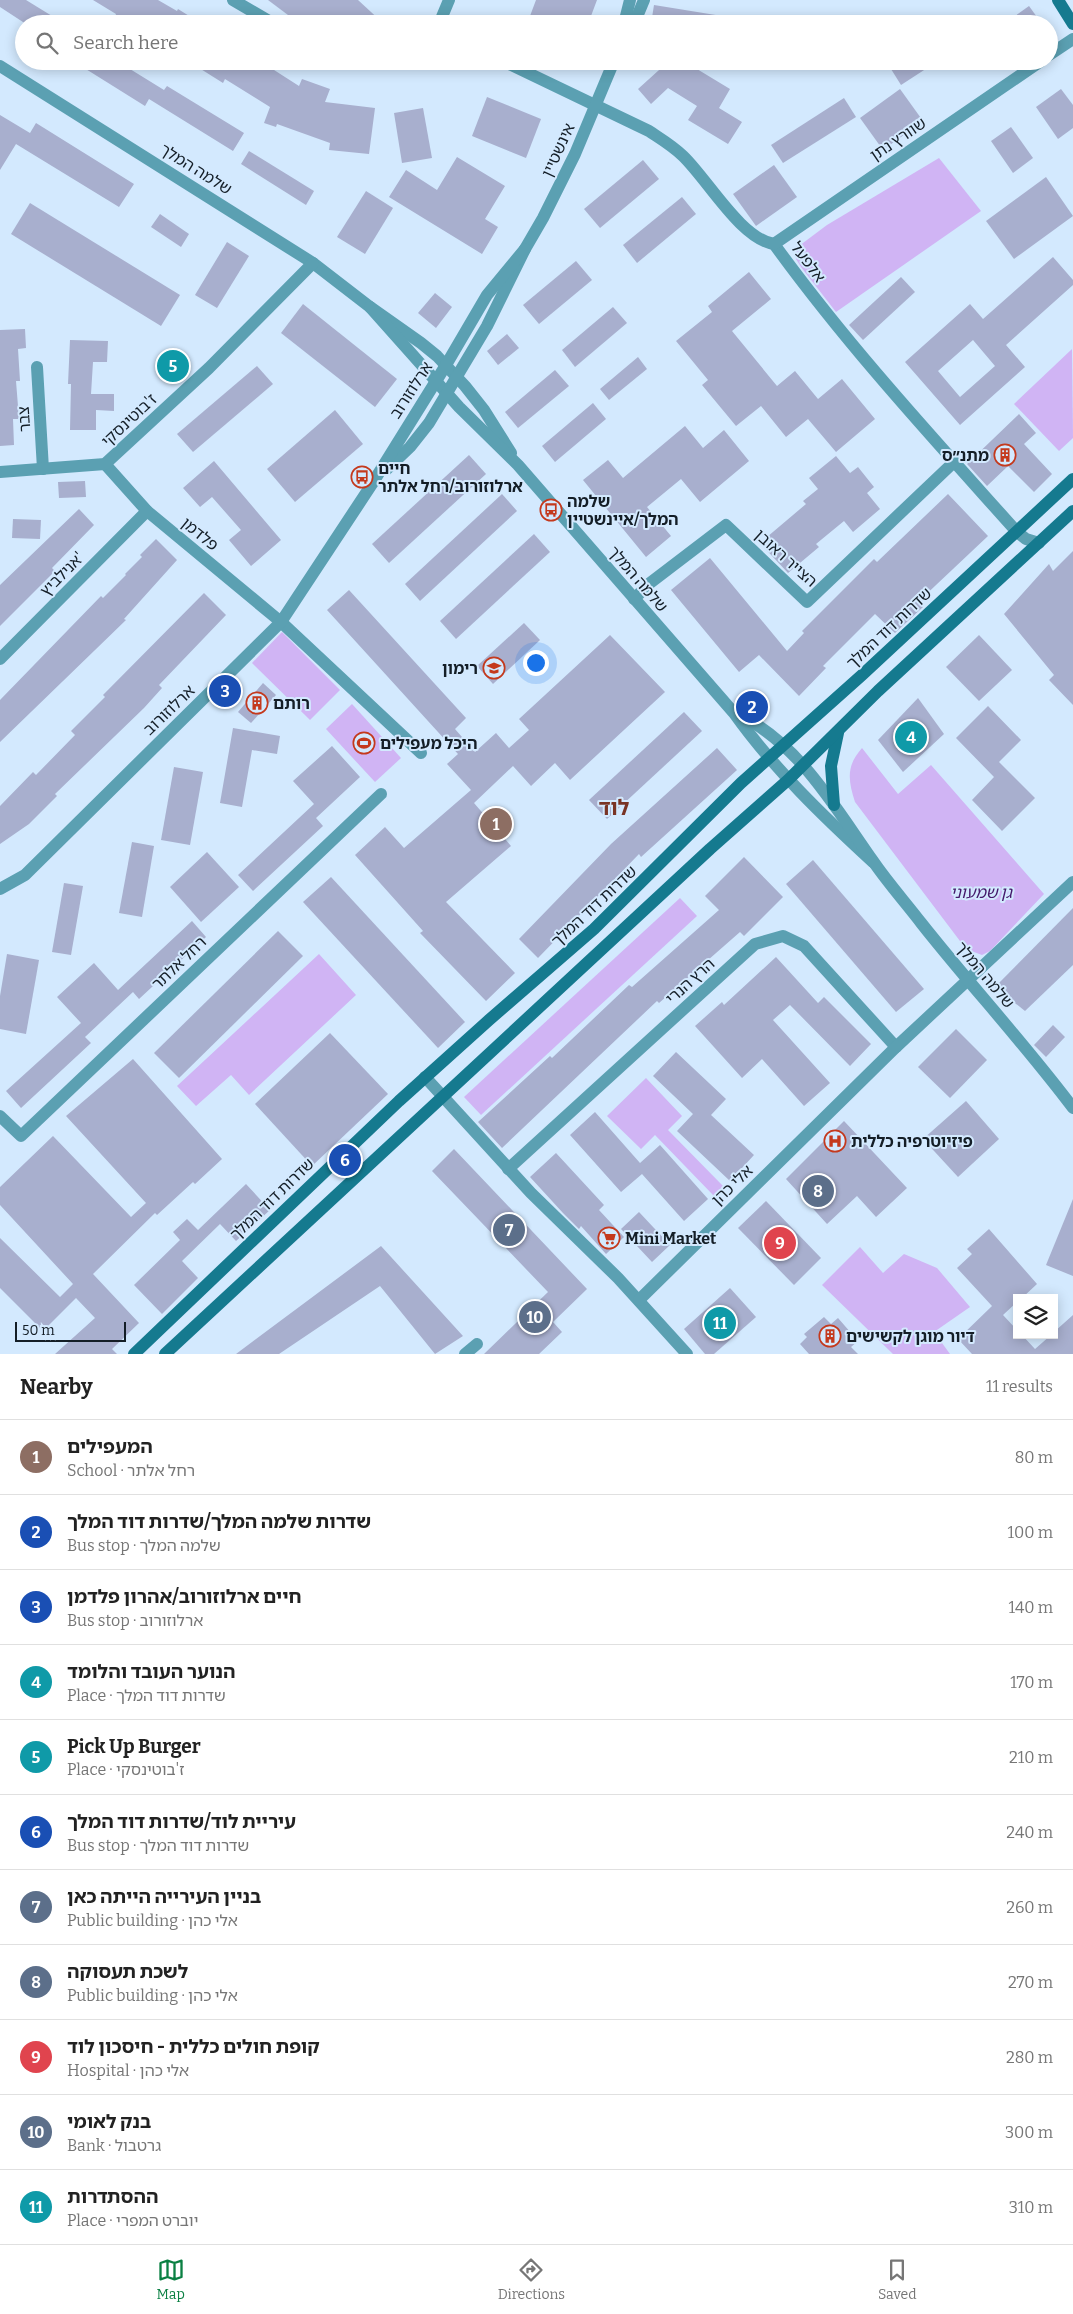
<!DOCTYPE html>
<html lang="en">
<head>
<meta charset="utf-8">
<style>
  :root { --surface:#fff; --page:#f2f2f2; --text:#222; --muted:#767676; --line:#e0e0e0; --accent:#0b8043 }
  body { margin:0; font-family:Bitter,"Noto Sans Hebrew",serif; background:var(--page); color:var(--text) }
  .controls { position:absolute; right:15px; bottom:15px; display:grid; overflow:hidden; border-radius:0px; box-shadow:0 2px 12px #0003 }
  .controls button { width:45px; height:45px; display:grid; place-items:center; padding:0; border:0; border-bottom:1px solid var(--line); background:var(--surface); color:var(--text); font:25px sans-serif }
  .scale { position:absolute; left:15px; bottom:12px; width:111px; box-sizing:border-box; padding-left:5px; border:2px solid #141e27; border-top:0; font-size:14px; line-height:18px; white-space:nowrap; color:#141e27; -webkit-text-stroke:4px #d3e9fe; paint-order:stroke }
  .you { position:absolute; left:535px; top:662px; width:18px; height:18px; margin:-12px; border:4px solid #fff; border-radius:50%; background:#1a73e8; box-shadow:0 0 0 8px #1a73e833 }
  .badge { display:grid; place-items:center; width:32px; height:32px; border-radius:50%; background:var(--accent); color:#fff; font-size:16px; font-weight:700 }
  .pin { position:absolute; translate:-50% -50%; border:2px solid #fff; box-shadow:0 1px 5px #0006 }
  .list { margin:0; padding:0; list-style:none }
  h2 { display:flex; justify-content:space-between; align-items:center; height:65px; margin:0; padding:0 20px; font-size:21px }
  h2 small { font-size:16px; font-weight:400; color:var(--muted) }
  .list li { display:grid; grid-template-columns:32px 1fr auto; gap:15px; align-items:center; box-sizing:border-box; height:75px; padding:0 20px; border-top:1px solid var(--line) }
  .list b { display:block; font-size:19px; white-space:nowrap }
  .list p { margin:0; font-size:16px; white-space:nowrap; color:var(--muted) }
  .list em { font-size:16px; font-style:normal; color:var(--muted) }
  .icon { flex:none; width:28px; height:28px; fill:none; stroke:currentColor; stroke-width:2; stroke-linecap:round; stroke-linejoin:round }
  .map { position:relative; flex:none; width:1073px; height:1354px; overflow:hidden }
  .search { position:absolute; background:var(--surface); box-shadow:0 2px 12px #0003; left:15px; right:15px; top:15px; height:55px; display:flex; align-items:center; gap:12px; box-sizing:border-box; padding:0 18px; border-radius:28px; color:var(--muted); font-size:19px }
  .sheet { height:890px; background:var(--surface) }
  nav { display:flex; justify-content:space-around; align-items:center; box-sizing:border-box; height:70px; border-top:1px solid var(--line); background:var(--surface); font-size:14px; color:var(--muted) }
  nav a { display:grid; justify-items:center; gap:2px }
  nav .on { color:var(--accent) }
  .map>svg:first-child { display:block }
</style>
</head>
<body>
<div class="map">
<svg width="1073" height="1354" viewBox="0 0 1073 1354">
  <rect width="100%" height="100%" fill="#d3e9fe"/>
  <g fill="#d0b4f4">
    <path d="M939,158L981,211L836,312L801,267L796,259L795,249L827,225Z"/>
    <path d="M1072,349L1073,438L1059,451L1014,404Z"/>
    <path d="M282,632L340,690L310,720L252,663Z"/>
    <path d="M352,704L401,758L375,782L326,729Z"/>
    <path d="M862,748L898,794L931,765L1044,894L990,951L982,955L966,949L855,802C848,780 846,766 862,748Z"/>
    <path d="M680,898L697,916L481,1115L464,1097Z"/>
    <path d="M319,954L356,995L249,1095L231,1075L196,1106L177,1086Z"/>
    <path d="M646,1078L682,1116L668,1130L723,1186L714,1196L655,1135L641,1149L607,1116Z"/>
    <path d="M860,1247L883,1273L904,1254L937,1268L970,1307L934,1332L950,1354H893L822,1285Z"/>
  </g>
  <g fill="#a8afce" fill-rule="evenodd">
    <path d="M0,0H26L65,24H26L0,7Z"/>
    <path d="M93,0H158L177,11L178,9L202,24H126L115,17L116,14Z"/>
    <path d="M268,0H358L384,24H300Z"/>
    <path d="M536,0H597L588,24H527Z"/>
    <path d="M654,5L728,17L727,24H651Z"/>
    <path d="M1029,6L1042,24H1004Z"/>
    <path d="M73,61H117L164,90L167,86L244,133L233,151L149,99L145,106Z"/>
    <path d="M188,61H260L299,86L302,79L330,89L325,102L375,108L369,154L329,150L330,143L277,124L276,127L264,123L270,107L225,79L223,83Z"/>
    <path d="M669,61H698L692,66L730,89L719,108L742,122L728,144L688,120L697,106L668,88L651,104L638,89Z"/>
    <path d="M886,61H938L901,85Z"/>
    <path d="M900,89L923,121L883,150L860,118Z"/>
    <path d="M1061,89L1073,105V128L1058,139L1036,107Z"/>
    <path d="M487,97L541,119L526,158L472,136Z"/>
    <path d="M844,98L856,117L783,163L771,145Z"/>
    <path d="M423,108L432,158L402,163L394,113Z"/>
    <path d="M0,115L30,133L36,123L134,184L119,207L16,144L0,170Z"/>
    <path d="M1011,127L1033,158L1013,173L991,141Z"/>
    <path d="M249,151L314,191L306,205L241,164Z"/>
    <path d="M457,157L505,186L485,219L498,227L482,254L389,197L406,170L437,190Z"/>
    <path d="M643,160L659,179L600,228L584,209Z"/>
    <path d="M774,165L797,197L756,226L733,194Z"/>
    <path d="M1046,177L1073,216L1014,259L986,221Z"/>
    <path d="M366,191L393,208L365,254L337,237Z"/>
    <path d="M682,197L696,214L637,263L623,245Z"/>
    <path d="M30,203L180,295L161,326L11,234Z"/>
    <path d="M160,214L189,234L181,247L151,227Z"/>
    <path d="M227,242L249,256L217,308L195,295Z"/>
    <path d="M1053,257L1073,280V285L1006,345L1025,367L960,425L905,362L970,304L983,319ZM973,340L995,366L960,397L938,371Z"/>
    <path d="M576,261L592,280L539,324L523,305Z"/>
    <path d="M749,272L771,299L732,331L777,386L795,371L818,399L842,379L875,419L836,452L808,419L786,437L761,406L736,426L702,385L708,380L676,341L712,312L708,306Z"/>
    <path d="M901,277L915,292L863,340L849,325Z"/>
    <path d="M435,293L452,307L436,328L418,313Z"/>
    <path d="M303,304L397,379L375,407L281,333Z"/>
    <path d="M613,307L627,323L575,367L562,350Z"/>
    <path d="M25,329L26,348L18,349L20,381H16L19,419H13L14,445L0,446V330Z"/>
    <path d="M507,334L519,348L498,365L487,351Z"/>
    <path d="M70,340L108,341L107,362H93L91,394H114V411L96,410V430H70L71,384H68Z"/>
    <path d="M175,352L187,370L172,381L159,362Z"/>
    <path d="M638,357L647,369L609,400L600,389Z"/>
    <path d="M257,366L273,384L193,452L177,434Z"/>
    <path d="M555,370L569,386L518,428L505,412Z"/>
    <path d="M593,403L606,419L555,462L542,446Z"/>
    <path d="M335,410L363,444L295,502L267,469Z"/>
    <path d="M1019,414L1036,433L1024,444L1052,474L1034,492L1008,466L987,486L967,464Z"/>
    <path d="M685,426L703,448L724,430L749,461L700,502L681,479L647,507L671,536L646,557L583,480L608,460L623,478Z"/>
    <path d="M469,455L486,474L389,563L372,544Z"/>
    <path d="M836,456L850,473L858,467L874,487L867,493L880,509L853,532L844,521L816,544L819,547L788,573L760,543L806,504L803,501L818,489L809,478Z"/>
    <path d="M214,461L281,540L251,566L229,540L241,530L212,497L200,507L183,488Z"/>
    <path d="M85,481L86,497L59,498L58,482Z"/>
    <path d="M502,494L517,511L420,601L405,584Z"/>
    <path d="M948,494L988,536L918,602L923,607L895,633L875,614L823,666L826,668L799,696L759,655L739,672L671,590L710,558L787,651L804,633L802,631L874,559L877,562Z"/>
    <path d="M79,509L94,525L52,568L55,571L0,626V585Z"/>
    <path d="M13,519L41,520L40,539L12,538Z"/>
    <path d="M534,534L550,552L456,639L440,621Z"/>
    <path d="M156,539L177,560L124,619L126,620L0,742V700L101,596L103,598L126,575L125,574L142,557L140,555Z"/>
    <path d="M1073,551V705L1049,680L1054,675L1004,614L1049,564L1053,571Z"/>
    <path d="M349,590L466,718L455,729L475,752L496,733L509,748L529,730L519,719L610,635L665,692L570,780L555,763L531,786L513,766L474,803L511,846L446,902L515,973L486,1001L420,933L423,931L355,855L385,827L404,848L471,790L447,764L458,754L327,610Z"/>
    <path d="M204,593L226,615L159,685L162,688L144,708L55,794L57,796L29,824L0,844V806L33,772L36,775L75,735L71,731L105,697L103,695Z"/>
    <path d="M524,623L540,640L493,684L477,666Z"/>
    <path d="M979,635L1012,670L979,701L946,667Z"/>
    <path d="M263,683L276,695L251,723L238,712Z"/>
    <path d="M918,698L944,734L903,772L878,740Z"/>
    <path d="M988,706L1021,740L999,762L1035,798L1002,831L972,800L994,777L956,738Z"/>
    <path d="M684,712L702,731L607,819L589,800Z"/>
    <path d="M233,728L280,736L277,754L252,750L242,807L220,803Z"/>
    <path d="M332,746L360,777L316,818L323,826L253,891L238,875L314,804L293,781Z"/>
    <path d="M717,748L737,770L641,857L639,854L538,958L519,939L611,844Z"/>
    <path d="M174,767L203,772L190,845L161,840Z"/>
    <path d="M132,842L154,846L142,917L119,913Z"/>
    <path d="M207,852L239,887L201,922L170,887Z"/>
    <path d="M744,857L783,897L744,936L740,932L659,1003L657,1001L502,1148L478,1122L550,1056L552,1058L629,985L632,987L719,910L705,896Z"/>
    <path d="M813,860L924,989L896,1012L786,884Z"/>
    <path d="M331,877L465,1022L438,1048L303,902Z"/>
    <path d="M64,883L83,886L71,955L52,952Z"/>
    <path d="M1073,908V965L1025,1011L995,987Z"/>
    <path d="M192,921L206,937L139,999L133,992L85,1037L91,1043L21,1108L6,1091L81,1023L57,997L94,963L118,990Z"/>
    <path d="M278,931L303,956L179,1078L154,1053Z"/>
    <path d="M7,954L39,960L26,1034L0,1029V996Z"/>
    <path d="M776,957L818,1003L824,997L871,1044L850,1066L790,1005L773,1020L830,1083L804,1106L762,1059L742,1078L695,1026L722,1002L724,1005Z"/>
    <path d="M1053,1025L1065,1037L1046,1057L1034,1045Z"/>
    <path d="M956,1029L987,1060L950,1098L918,1067Z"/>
    <path d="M330,1033L388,1094L312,1166L255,1104Z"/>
    <path d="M676,1052L726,1099L711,1115L754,1155L730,1181L677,1131L693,1114L653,1076Z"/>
    <path d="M133,1059L222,1159L195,1184L193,1182L157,1215L155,1213L93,1274L139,1323L112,1349L117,1354H55L95,1318L76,1298L43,1331L0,1288V1238L60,1297L73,1284L0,1205V1187L53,1136L131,1217L146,1203L66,1116Z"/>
    <path d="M966,1101L999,1139L958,1177L923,1139Z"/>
    <path d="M595,1112L640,1163L660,1145L708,1199L684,1221L642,1174L621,1192L570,1135Z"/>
    <path d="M844,1121L907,1188L876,1217L857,1196L827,1224L786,1179Z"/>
    <path d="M454,1149L587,1289L553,1322L562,1332L539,1354H484L548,1292L432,1171Z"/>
    <path d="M556,1153L604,1205L599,1210L624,1237L606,1254L581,1226L579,1229L563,1213L530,1177Z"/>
    <path d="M246,1184L270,1210L236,1241L220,1224L182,1261L198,1278L162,1314L134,1285L180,1240L173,1232L187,1219L198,1230Z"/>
    <path d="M1073,1199V1276L1046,1265Z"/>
    <path d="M766,1201L821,1258L794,1285L738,1228Z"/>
    <path d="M639,1212L670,1245L652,1262L621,1229Z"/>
    <path d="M989,1229L1037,1284L1022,1298H1017V1302L1003,1315L1017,1330V1335H1022L1035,1349L1051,1335H1054V1332L1073,1315V1354H972L958,1339L992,1306L957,1268L972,1254L967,1249Z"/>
    <path d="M381,1246L463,1336L435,1354L380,1286L279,1354H236Z"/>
    <path d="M730,1288L756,1317L714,1354H705L684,1329Z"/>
    <path d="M824,1317L831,1324L838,1318L858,1341L851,1347L858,1354H809L800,1344L807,1337L804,1334Z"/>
  </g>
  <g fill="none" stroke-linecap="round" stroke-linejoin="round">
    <g stroke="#5ba0b2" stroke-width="12">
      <path d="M233,0L274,24"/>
      <path d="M439,24L449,0"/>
      <path d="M1049,55L1073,39"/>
      <path d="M344,61L366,64L384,61"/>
      <path d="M503,61L649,131C661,139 673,146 683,156C708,180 741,239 774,244C848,346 933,438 1017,532L1026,539L1039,543"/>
      <path d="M774,244L1041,61"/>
      <path d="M37,367L43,469"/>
      <path d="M105,464L147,511L281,622L421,753"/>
      <path d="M634,599L650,583L726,525L807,602L954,462"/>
      <path d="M0,659L147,511"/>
      <path d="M425,1077L531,1193L618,1278L687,1354"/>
      <path d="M0,1116L21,1136L381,794"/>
      <path d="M508,1169L755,944L783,936L804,946L896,1047"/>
      <path d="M639,1300L896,1047L1073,882"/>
      <path d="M465,1354L477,1344"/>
    </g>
    <g stroke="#5ba0b2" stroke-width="12">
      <path d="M624,24L630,0"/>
      <path d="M634,24L644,0"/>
      <path d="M0,66L313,263L370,307L421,343L437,356L465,386L484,410L511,453"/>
      <path d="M370,307L459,407L518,465L734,713C774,769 823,816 873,862"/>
      <path d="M386,470L410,447L429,423L487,326L525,249L543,218L575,154L614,61"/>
      <path d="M0,472L105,464L209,368L313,263"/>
      <path d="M736,713C799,743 834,806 873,861C888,883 906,903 922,924C971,986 1025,1044 1073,1108"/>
      <path d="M0,889L25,875L281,622L372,484L446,365L487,295L525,249"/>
    </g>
    <g stroke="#157a8f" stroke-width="12">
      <path d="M1058,0L1073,24"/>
      <path d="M834,805L831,766L838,733"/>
      <path d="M134,1354L399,1101L489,1020L594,929L741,783L862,675L1073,479"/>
      <path d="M165,1354L710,849L788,780L878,691L1073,511"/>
    </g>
  </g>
  <defs>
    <g id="building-ring" transform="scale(1.125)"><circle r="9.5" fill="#d3e9fe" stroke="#c4391d" stroke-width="1.5"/><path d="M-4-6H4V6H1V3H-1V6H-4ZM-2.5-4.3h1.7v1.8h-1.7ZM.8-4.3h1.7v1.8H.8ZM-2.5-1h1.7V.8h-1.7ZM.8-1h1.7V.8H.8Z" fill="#c4391d"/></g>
    <g id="bus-ring" transform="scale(1.125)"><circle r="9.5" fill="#d3e9fe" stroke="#c4391d" stroke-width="1.5"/><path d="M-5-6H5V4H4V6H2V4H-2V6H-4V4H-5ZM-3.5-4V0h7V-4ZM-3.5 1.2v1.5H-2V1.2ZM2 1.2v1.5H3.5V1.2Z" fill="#c4391d"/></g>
    <g id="school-ring" transform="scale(1.125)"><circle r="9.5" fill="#d3e9fe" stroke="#c4391d" stroke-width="1.5"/><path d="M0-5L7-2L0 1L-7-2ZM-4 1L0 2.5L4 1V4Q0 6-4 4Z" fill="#c4391d"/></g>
    <g id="stadium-ring" transform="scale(1.125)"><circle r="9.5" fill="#d3e9fe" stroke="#c4391d" stroke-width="1.5"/><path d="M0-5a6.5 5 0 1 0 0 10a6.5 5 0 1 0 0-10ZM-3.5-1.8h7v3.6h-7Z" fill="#c4391d"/></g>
    <g id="hospital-ring" transform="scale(1.125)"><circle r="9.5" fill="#d3e9fe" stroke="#c4391d" stroke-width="1.5"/><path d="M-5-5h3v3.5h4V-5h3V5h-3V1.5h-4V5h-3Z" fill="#c4391d"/></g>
    <g id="supermarket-ring" transform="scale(1.125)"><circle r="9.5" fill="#d3e9fe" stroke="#c4391d" stroke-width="1.5"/><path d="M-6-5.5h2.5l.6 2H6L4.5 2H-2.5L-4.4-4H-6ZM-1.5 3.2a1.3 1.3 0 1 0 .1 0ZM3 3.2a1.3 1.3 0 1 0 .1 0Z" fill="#c4391d"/></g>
  </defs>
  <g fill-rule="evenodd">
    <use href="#building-ring" x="1005" y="455"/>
    <use href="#bus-ring" x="362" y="477"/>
    <use href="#bus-ring" x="551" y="510"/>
    <use href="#school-ring" x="494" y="668"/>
    <use href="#building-ring" x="257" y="703"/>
    <use href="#stadium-ring" x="364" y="743"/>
    <use href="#hospital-ring" x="835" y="1141"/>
    <use href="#supermarket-ring" x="609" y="1238"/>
    <use href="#building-ring" x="830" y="1336"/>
  </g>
  <g text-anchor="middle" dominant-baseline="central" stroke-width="4" stroke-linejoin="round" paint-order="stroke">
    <g font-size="16" fill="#141e27" stroke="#d3e9fe">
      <text transform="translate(898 139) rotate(-34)">שוורץ נתן</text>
      <text transform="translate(558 150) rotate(-65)">אינשטיין</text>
      <text transform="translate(196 169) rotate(32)">שלמה המלך</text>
      <text transform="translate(808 262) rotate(53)">אלפעל</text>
      <text transform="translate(411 390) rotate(-57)">ארלוזורוב</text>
      <text transform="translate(24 419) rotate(-94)">צבר</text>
      <text transform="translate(129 420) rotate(-43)">ז'בוטינסקי</text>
      <text transform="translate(200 534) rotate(39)">פלדמן</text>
      <text transform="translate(786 558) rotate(42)">הצייר ראובן</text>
      <text transform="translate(62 574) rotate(-45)">אנילביץ'</text>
      <text transform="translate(638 579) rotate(49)">שלמה המלך</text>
      <text transform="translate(889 628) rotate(-43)">שדרות דוד המלך</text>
      <text transform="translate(169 710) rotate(-44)">ארלוזורוב</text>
      <text transform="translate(594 906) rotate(-43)">שדרות דוד המלך</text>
      <text transform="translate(179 963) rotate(-44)">רחל אלתר</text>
      <text transform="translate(985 975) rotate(50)">שלמה המלך</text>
      <text transform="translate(690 981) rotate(-42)">הרץ הנרי</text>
      <text transform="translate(732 1185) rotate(-44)">אלי כהן</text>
      <text transform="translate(272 1199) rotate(-44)">שדרות דוד המלך</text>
    </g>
    <g font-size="16" font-weight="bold" fill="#141e27" stroke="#d3e9fe" text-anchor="start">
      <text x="989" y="455" text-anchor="end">מתנ״ס</text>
      <text x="378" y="468">חיים<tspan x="378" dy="18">ארלוזורוב/רחל אלתר</tspan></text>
      <text x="567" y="501">שלמה<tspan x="567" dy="18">המלך/איינשטיין</tspan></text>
      <text x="478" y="668" text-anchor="end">רימון</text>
      <text x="273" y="703">רותם</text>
      <text x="380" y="743">היכל מעפילים</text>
      <text x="851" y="1141">פיזיוטרפיה כללית</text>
      <text x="625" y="1238">Mini Market</text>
      <text x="846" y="1336">דיור מוגן לקשישים</text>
    </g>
    <g font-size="16" font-style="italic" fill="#45196b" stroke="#d3e9fe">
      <text x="981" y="892">גן שמעוני</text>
    </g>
    <g font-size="21" font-weight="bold" fill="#793425" stroke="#d3e9fe">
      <text x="614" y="808">לוד</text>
    </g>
  </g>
</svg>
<div class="controls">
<button><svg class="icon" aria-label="layers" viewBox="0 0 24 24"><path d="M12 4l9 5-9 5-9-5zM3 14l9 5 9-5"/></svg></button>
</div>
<div class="scale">50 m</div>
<div class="you"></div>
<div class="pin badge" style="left:496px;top:824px;background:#8d6e63">1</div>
<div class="pin badge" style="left:752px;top:707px;background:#1a4fb4">2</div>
<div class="pin badge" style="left:225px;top:691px;background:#1a4fb4">3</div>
<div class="pin badge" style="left:911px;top:737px;background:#0f9aa8">4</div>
<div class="pin badge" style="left:173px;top:366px;background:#0f9aa8">5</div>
<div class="pin badge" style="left:345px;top:1160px;background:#1a4fb4">6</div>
<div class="pin badge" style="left:509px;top:1230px;background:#5c6f8a">7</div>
<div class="pin badge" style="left:818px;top:1191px;background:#5c6f8a">8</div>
<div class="pin badge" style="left:780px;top:1243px;background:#e0444e">9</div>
<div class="pin badge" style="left:535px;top:1317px;background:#5c6f8a">10</div>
<div class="pin badge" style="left:720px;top:1323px;background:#0f9aa8">11</div>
<div class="search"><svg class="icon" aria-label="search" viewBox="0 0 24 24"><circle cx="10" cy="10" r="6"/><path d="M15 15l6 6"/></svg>Search here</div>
</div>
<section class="sheet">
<h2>Nearby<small>11 results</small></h2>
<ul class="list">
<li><span class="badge" style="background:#8d6e63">1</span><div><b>המעפילים</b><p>School · רחל אלתר</p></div><em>80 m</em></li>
<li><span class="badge" style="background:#1a4fb4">2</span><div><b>שדרות שלמה המלך/שדרות דוד המלך</b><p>Bus stop · שלמה המלך</p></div><em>100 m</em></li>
<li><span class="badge" style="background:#1a4fb4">3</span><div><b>חיים ארלוזורוב/אהרון פלדמן</b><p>Bus stop · ארלוזורוב</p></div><em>140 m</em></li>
<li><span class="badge" style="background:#0f9aa8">4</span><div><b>הנוער העובד והלומד</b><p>Place · שדרות דוד המלך</p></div><em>170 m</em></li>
<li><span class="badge" style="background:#0f9aa8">5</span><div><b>Pick Up Burger</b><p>Place · ז'בוטינסקי</p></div><em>210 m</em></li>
<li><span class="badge" style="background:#1a4fb4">6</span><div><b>עיריית לוד/שדרות דוד המלך</b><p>Bus stop · שדרות דוד המלך</p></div><em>240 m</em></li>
<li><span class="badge" style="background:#5c6f8a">7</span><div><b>בניין העירייה הייתה כאן</b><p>Public building · אלי כהן</p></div><em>260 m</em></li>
<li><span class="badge" style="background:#5c6f8a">8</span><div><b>לשכת תעסוקה</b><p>Public building · אלי כהן</p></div><em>270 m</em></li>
<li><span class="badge" style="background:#e0444e">9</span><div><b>קופת חולים כללית - חיסכון לוד</b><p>Hospital · אלי כהן</p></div><em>280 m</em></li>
<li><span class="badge" style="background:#5c6f8a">10</span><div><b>בנק לאומי</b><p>Bank · גרטבול</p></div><em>300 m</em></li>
<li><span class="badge" style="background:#0f9aa8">11</span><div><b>ההסתדרות</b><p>Place · יוברט המפרי</p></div><em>310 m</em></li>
</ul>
</section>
<nav>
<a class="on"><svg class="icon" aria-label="map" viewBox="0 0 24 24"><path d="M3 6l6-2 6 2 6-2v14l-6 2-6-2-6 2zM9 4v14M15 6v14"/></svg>Map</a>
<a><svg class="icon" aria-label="directions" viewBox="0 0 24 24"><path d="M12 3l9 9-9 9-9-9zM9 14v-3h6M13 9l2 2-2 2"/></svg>Directions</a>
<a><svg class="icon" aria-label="saved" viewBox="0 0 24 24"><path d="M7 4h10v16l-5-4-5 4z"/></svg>Saved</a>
</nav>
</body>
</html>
